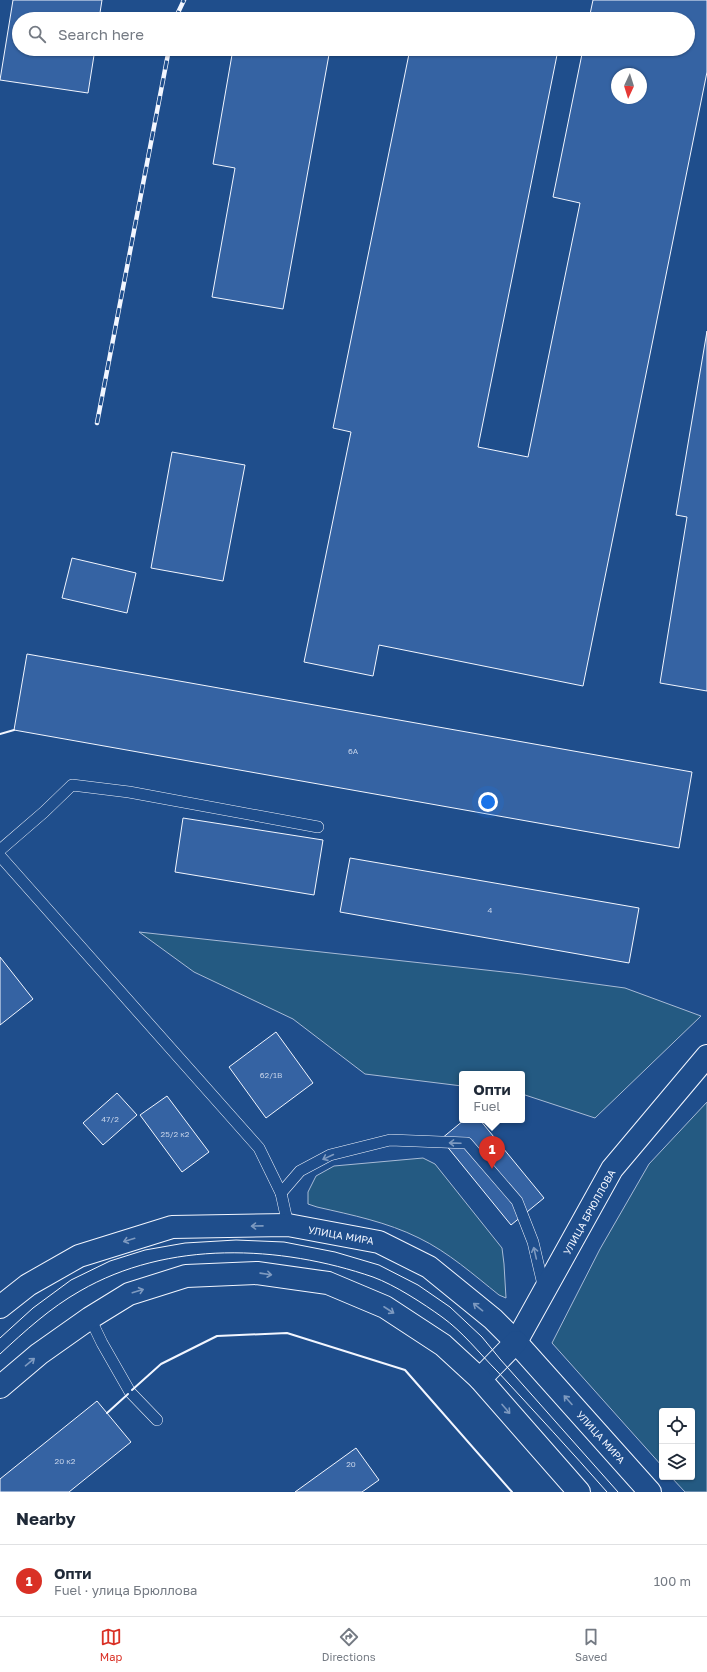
<!DOCTYPE html>
<html lang="en">
<head>
<meta charset="utf-8">
<style>
  :root { --surface:#fff; --page:#f2f2f3; --text:#1f2937; --muted:#747a83; --line:#e0e1e3; --accent:#d93025 }
  body { margin:0; font-family:"Golos Text",sans-serif; background:var(--page); color:var(--text) }
  .controls { position:absolute; right:12px; bottom:12px; display:grid; overflow:hidden; border-radius:4px; box-shadow:0 1px 3px #0004 }
  .controls button { width:36px; height:36px; display:grid; place-items:center; padding:0; border:0; border-bottom:1px solid var(--line); background:var(--surface); color:var(--text); font:20px sans-serif }
  .compass { position:absolute; left:611px; top:68px; width:36px; height:36px; border-radius:50%; background:var(--surface); box-shadow:0 1px 3px #0004; rotate:184deg }
  .you { position:absolute; left:488px; top:802px; width:14px; height:14px; margin:-10px; border:3px solid #fff; border-radius:50%; background:#1a73e8; box-shadow:0 0 0 6px #1a73e833 }
  .badge { display:grid; place-items:center; width:26px; height:26px; border-radius:50%; background:var(--accent); color:#fff; font-size:13px; font-weight:700 }
  .pin { position:absolute; translate:-50% -33px; filter:drop-shadow(0 1px 2px #0008) }
  .pin::after { content:''; position:absolute; top:21px; width:14px; height:12px; background:inherit; clip-path:polygon(0 0,100% 0,50% 100%) }
  .popup { position:absolute; left:459px; top:1071px; width:66px; height:52px; box-sizing:border-box; display:grid; place-content:center; border-radius:4px; background:var(--surface); filter:drop-shadow(0 1px 3px #0005); font-size:13px; white-space:nowrap; color:var(--muted) }
  .popup b { font-size:15px; color:var(--text) }
  .popup::after { content:''; position:absolute; left:50%; top:100%; margin-left:-8px; border:8px solid transparent; border-top-color:var(--surface) }
  .list { margin:0; padding:0; list-style:none }
  h2 { display:flex; justify-content:space-between; align-items:center; height:52px; margin:0; padding:0 16px; font-size:17px }
  h2 small { font-size:13px; font-weight:400; color:var(--muted) }
  .list li { display:grid; grid-template-columns:26px 1fr auto; gap:12px; align-items:center; box-sizing:border-box; height:72px; padding:0 16px; border-top:1px solid var(--line) }
  .list b { display:block; font-size:15px; white-space:nowrap }
  .list p { margin:0; font-size:13px; white-space:nowrap; color:var(--muted) }
  .list em { font-size:13px; font-style:normal; color:var(--muted) }
  .icon { flex:none; width:22px; height:22px; fill:none; stroke:currentColor; stroke-width:2; stroke-linecap:round; stroke-linejoin:round }
  .map { position:relative; flex:none; width:707px; height:1492px; overflow:hidden }
  .search { position:absolute; background:var(--surface); box-shadow:0 1px 3px #0004; left:12px; right:12px; top:12px; height:44px; display:flex; align-items:center; gap:10px; box-sizing:border-box; padding:0 14px; border-radius:22px; color:var(--muted); font-size:15px }
  .sheet { height:124px; background:var(--surface) }
  nav { display:flex; justify-content:space-around; align-items:center; box-sizing:border-box; height:56px; border-top:1px solid var(--line); background:var(--surface); font-size:11px; color:var(--muted) }
  nav a { display:grid; justify-items:center; gap:2px }
  nav .on { color:var(--accent) }
  .map>svg:first-child { display:block }
</style>
</head>
<body>
<div class="map">
<svg width="707" height="1492" viewBox="0 0 707 1492">
  <rect width="100%" height="100%" fill="#1f4e8c"/>
  <g fill="#245a82" stroke="#a8bbd7">
    <path d="M139,932L522,974L625,988L701,1016L595,1118L522,1094V1074H462V1086L365,1074L293,1019L194,972Z"/>
    <path d="M707,1102V1492H685L671,1477H692V1411H662V1466L552,1343L600,1249L649,1164Z"/>
    <path d="M423,1158L435,1164L502,1248L504,1264L506,1298L499,1295C474,1275 448,1252 419,1238C387,1222 352,1215 317,1207L308,1204V1192L316,1176L334,1166Z"/>
  </g>
  <g fill="#3563a3" stroke="#f2f6ff" fill-rule="evenodd">
    <path d="M13,0H102L99,19H19V49H95L88,93L0,80Z"/>
    <path d="M593,0H707V72L583,686L379,645L373,676L304,662L351,432L333,428L410,49L558,50L478,447L528,457L580,203L553,197L583,49H688V19H589ZM617,74H641V98H617Z"/>
    <path d="M233,49H330L283,309L212,297L235,168L213,164Z"/>
    <path d="M707,331V691L660,683L687,517L676,515Z"/>
    <path d="M172,452L245,465L223,581L151,568Z"/>
    <path d="M72,558L136,573L127,613L62,598Z"/>
    <path d="M27,654L692,772L679,848L14,730Z"/>
    <path d="M183,818L323,840L314,895L175,872Z"/>
    <path d="M350,858L639,908L629,963L340,912Z"/>
    <path d="M0,957L33,999L0,1025Z"/>
    <path d="M276,1032L313,1083L266,1118L229,1067Z"/>
    <path d="M117,1093L137,1115L103,1145L83,1123Z"/>
    <path d="M167,1096L209,1152L182,1172L140,1115Z"/>
    <path d="M464,1120H480L544,1198L511,1225L441,1139Z"/>
    <path d="M97,1401L131,1442L69,1492H0V1479Z"/>
    <path d="M356,1448L379,1480L362,1492H295Z"/>
  </g>
  <g fill="none" stroke-linecap="round" stroke-linejoin="round">
    <g stroke="#f2f6ff" stroke-width="12">
      <g id="service">
        <path d="M0,850L44,812L72,785L129,792L318,827"/>
        <path d="M0,856L259,1148L281,1193L288,1225"/>
        <path d="M281,1193L300,1171L330,1155L390,1140L467,1143L517,1201L533,1242L544,1289"/>
        <path d="M90,1318L102,1343L130,1392L157,1420"/>
      </g>
    </g>
    <g stroke="#f2f6ff" stroke-width="24">
      <path id="minor" d="M516,1342L612,1169L707,1056"/>
    </g>
    <g stroke="#f2f6ff" stroke-width="24">
      <g id="tertiary">
        <path d="M0,1307L28,1285L79,1256L172,1227L288,1225L379,1242L429,1267L493,1319L516,1342L650,1492"/>
        <path d="M480,1379L516,1342"/>
        <path d="M0,1387L39,1354L90,1318L129,1294L186,1276L257,1273L328,1283L385,1307L443,1345L480,1379L579,1492"/>
      </g>
    </g>
    <use href="#service" stroke="#1f4e8c" stroke-width="11"/>
    <use href="#minor" stroke="#1f4e8c" stroke-width="22"/>
    <use href="#tertiary" stroke="#1f4e8c" stroke-width="22"/>
    <g stroke="#f2f6ff" stroke-width="1">
      <path d="M0,1338L33,1308L71,1280L110,1261L145,1250L185,1243L236,1240L284,1242L335,1252L379,1265L418,1285L450,1307L482,1337L500,1359L618,1492"/>
      <path d="M0,1354C25,1331 50,1308 80,1291C168,1240 280,1245 373,1277C395,1285 424,1304 442,1317C463,1332 479,1353 497,1371C534,1411 571,1451 607,1492"/>
    </g>
    <g stroke="#f2f6ff" stroke-width="4.5">
      <g id="rail">
        <path d="M175,19L184,0"/>
        <path d="M97,423L169,49"/>
      </g>
    </g>
    <use href="#rail" stroke="#1f4e8c" stroke-width="3" stroke-dasharray="9" stroke-linecap="butt"/>
    <g stroke="#f2f6ff" stroke-width="2">
      <path d="M0,734L14,730"/>
      <path d="M132,1390L161,1364L217,1336L287,1333L405,1370L512,1492"/>
      <path d="M107,1413L128,1394"/>
    </g>
  </g>
  <defs><path id="oneway-shaft" d="M-6 0H5M1.5-3L5.5 0L1.5 3" fill="none" stroke-width="1.6" stroke-linecap="round" stroke-linejoin="round"/></defs>
  <g stroke="#7e9ac0">
    <use href="#oneway-shaft" transform="translate(455 1143) rotate(-178)"/>
    <use href="#oneway-shaft" transform="translate(328 1157) rotate(155)"/>
    <use href="#oneway-shaft" transform="translate(257 1226) rotate(179)"/>
    <use href="#oneway-shaft" transform="translate(129 1240) rotate(163)"/>
    <use href="#oneway-shaft" transform="translate(535 1253) rotate(-103)"/>
    <use href="#oneway-shaft" transform="translate(266 1274) rotate(8)"/>
    <use href="#oneway-shaft" transform="translate(138 1291) rotate(-17)"/>
    <use href="#oneway-shaft" transform="translate(478 1307) rotate(-141)"/>
    <use href="#oneway-shaft" transform="translate(389 1310) rotate(33)"/>
    <use href="#oneway-shaft" transform="translate(30 1362) rotate(-40)"/>
    <use href="#oneway-shaft" transform="translate(568 1400) rotate(-132)"/>
    <use href="#oneway-shaft" transform="translate(506 1409) rotate(49)"/>
  </g>
  <g text-anchor="middle" dominant-baseline="central" stroke-width="3" stroke-linejoin="round" paint-order="stroke">
    <g font-size="8" fill="#c3d1e8">
      <text x="353" y="751">6А</text>
      <text x="490" y="910">4</text>
      <text x="271" y="1075">62/1В</text>
      <text x="110" y="1119">47/2</text>
      <text x="175" y="1134">25/2 к2</text>
      <text x="65" y="1461">20 к2</text>
      <text x="351" y="1464">20</text>
    </g>
    <g font-size="10" fill="#f2f6ff" stroke="#1f4e8c">
      <text transform="translate(589 1212) rotate(-61)">УЛИЦА БРЮЛЛОВА</text>
      <text transform="translate(341 1235) rotate(10)">УЛИЦА МИРА</text>
      <text transform="translate(601 1437) rotate(48)">УЛИЦА МИРА</text>
    </g>
  </g>
</svg>
<div class="controls">
<button><svg class="icon" aria-label="locate" viewBox="0 0 24 24"><circle cx="12" cy="12" r="6"/><path d="M12 2v4M12 18v4M2 12h4M18 12h4"/></svg></button>
<button><svg class="icon" aria-label="layers" viewBox="0 0 24 24"><path d="M12 4l9 5-9 5-9-5zM3 14l9 5 9-5"/></svg></button>
</div>
<svg class="compass" viewBox="-18 -18 36 36"><path d="M0-13l5 13h-10z" fill="#e53935"/><path d="M0 13l5-13h-10z" fill="#747a83"/></svg>
<div class="you"></div>
<div class="pin badge" style="left:492px;top:1169px">1</div>
<div class="popup"><b>Опти</b>Fuel</div>
<div class="search"><svg class="icon" aria-label="search" viewBox="0 0 24 24"><circle cx="10" cy="10" r="6"/><path d="M15 15l6 6"/></svg>Search here</div>
</div>
<section class="sheet">
<h2>Nearby<small></small></h2>
<ul class="list">
<li><span class="badge">1</span><div><b>Опти</b><p>Fuel · улица Брюллова</p></div><em>100 m</em></li>
</ul>
</section>
<nav>
<a class="on"><svg class="icon" aria-label="map" viewBox="0 0 24 24"><path d="M3 6l6-2 6 2 6-2v14l-6 2-6-2-6 2zM9 4v14M15 6v14"/></svg>Map</a>
<a><svg class="icon" aria-label="directions" viewBox="0 0 24 24"><path d="M12 3l9 9-9 9-9-9zM9 14v-3h6M13 9l2 2-2 2"/></svg>Directions</a>
<a><svg class="icon" aria-label="saved" viewBox="0 0 24 24"><path d="M7 4h10v16l-5-4-5 4z"/></svg>Saved</a>
</nav>
</body>
</html>
